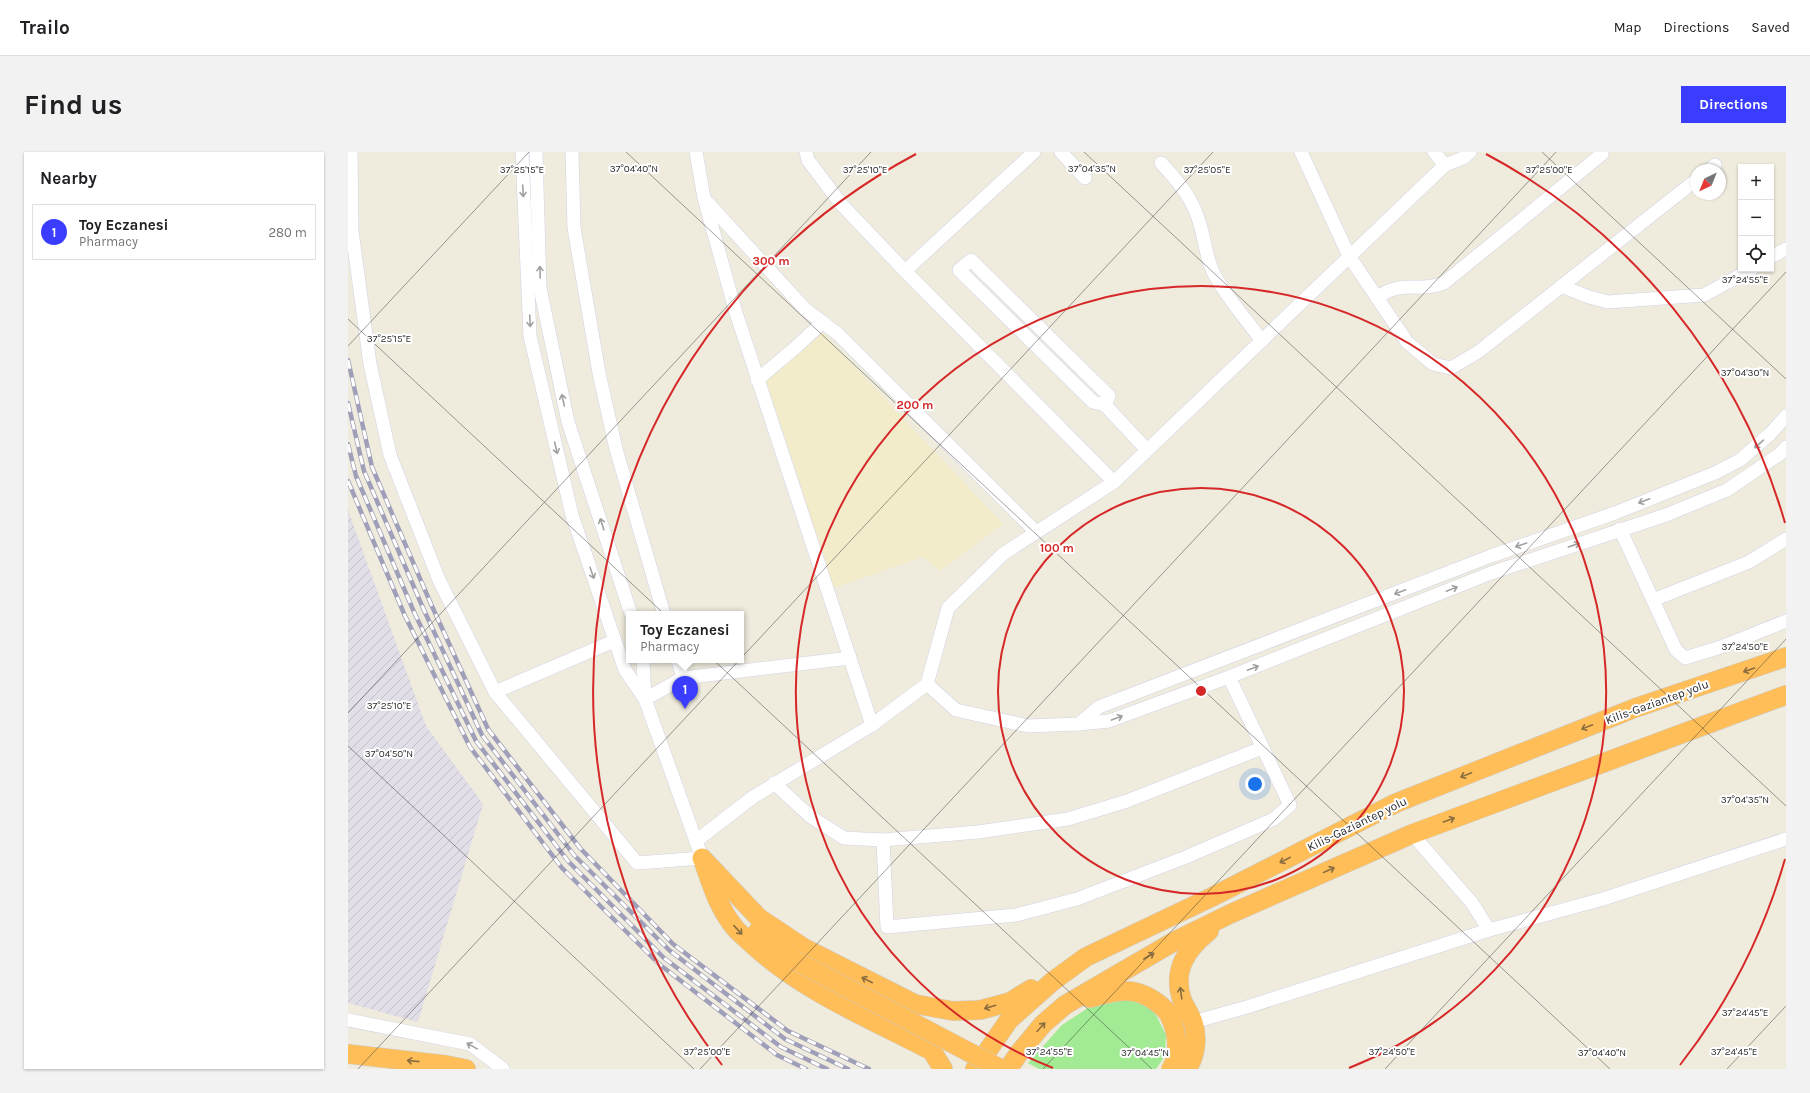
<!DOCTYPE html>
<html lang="en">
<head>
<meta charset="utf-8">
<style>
  :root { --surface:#fff; --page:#f2f2f2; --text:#202124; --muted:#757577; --line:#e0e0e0; --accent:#3a3dff }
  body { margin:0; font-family:Karla,sans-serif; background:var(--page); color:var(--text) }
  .controls { position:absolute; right:12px; top:12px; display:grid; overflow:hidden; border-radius:0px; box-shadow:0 1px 3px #0004 }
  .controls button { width:36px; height:36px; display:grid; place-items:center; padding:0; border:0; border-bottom:1px solid var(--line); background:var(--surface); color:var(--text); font:20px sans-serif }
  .compass { position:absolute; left:1342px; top:12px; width:36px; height:36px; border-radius:50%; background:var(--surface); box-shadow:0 1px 3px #0004; rotate:223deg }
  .you { position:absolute; left:907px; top:632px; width:14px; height:14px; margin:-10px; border:3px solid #fff; border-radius:50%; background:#1a73e8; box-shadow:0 0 0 6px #1a73e833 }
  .badge { display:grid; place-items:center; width:26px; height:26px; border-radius:50%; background:var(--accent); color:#fff; font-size:13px; font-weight:700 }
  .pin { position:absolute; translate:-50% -33px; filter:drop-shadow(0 1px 2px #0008) }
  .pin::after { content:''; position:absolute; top:21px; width:14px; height:12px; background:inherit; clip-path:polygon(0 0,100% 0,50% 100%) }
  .popup { position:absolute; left:278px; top:459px; width:118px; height:52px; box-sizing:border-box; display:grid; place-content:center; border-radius:0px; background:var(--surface); filter:drop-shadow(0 1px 3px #0005); font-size:13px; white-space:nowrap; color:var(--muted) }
  .popup b { font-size:15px; color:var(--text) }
  .popup::after { content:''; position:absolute; left:50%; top:100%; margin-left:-8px; border:8px solid transparent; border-top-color:var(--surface) }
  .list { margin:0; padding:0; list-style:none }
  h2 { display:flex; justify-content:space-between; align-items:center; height:52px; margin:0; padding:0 16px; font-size:17px }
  h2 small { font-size:13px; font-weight:400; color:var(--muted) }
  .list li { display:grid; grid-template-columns:26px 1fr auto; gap:12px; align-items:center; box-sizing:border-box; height:56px; margin:0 8px 8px; padding:0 8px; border:1px solid var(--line); border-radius:0px }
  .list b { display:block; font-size:15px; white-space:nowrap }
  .list p { margin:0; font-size:13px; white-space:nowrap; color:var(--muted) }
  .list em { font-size:13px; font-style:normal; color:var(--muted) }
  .icon { flex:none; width:22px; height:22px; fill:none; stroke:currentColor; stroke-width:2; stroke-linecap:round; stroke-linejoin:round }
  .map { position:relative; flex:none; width:1438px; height:917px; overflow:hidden; border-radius:0px }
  header { display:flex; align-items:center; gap:24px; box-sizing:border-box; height:56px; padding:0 20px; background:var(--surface); border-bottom:1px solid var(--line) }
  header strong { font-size:19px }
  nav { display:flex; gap:22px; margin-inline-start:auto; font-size:14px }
  .intro { display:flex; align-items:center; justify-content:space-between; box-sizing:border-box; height:96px; padding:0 24px }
  h1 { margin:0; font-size:28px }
  .button { padding:10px 18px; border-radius:0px; background:var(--accent); color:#fff; font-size:14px; font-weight:700 }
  main { display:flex; gap:24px; padding:0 24px }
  aside { flex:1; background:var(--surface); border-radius:0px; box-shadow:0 1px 3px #0004 }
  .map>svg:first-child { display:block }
</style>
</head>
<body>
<header>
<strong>Trailo</strong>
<nav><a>Map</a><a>Directions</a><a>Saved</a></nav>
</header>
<div class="intro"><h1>Find us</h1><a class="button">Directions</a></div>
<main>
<aside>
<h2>Nearby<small></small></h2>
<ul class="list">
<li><span class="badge">1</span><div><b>Toy Eczanesi</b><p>Pharmacy</p></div><em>280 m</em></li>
</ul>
</aside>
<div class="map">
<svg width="1438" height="917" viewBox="0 0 1438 917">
  <defs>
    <pattern id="industrial-furrows" width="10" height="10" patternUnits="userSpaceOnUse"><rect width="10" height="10" fill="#e2dee7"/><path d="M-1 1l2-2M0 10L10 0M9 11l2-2" fill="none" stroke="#c2bfc6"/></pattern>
  </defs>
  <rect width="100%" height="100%" fill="#efebdd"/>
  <path fill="url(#industrial-furrows)" d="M0,358L78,574L135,652L70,870L0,851Z"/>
  <path fill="#f2eccb" d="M473,179L655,372L592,419L575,405L486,436L413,233Z"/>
  <path fill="#a2eb94" d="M785,845L806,859L818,883L817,904L808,917H691L680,911L714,873L752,848Z"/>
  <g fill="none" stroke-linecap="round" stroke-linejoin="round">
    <g stroke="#d2d2e6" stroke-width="14">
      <g id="minor">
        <path d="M3,0L4,79L22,212L42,303L91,428L147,540L289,711L354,706L297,547L277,518L224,363L182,184L174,0"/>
        <path d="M188,0L192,136L220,270L283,462"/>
        <path d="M224,0L226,76L251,221L268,297L316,462"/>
        <path d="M348,0L356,46L388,161L524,573"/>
        <path d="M458,0L460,8L493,52L557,119L766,330"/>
        <path d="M713,0L737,26"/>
        <path d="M953,0L1001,104L1059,190L1085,212L1103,216L1130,200L1348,28"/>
        <path d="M1086,0L1097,13"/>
        <path d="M813,11C830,29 845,47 852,72C857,89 858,106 866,122C879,146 898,167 914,189"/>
        <path d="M1361,18L1367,13"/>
        <path d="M359,50L457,157L490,182L688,380"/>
        <path d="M1423,105L1438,97"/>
        <path d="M557,119L686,0"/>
        <path d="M1213,134L1241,145L1260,150L1356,143L1404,117"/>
        <path d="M1029,146C1053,127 1071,141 1096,131L1254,2"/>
        <path d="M409,228L447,196L475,170"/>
        <path d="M757,253L761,244L623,108L611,118L745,250L757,253L799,298"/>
        <path d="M1272,377L1328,498L1337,506L1373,495L1438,469"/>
        <path d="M1305,448L1401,410L1438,387"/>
        <path d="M295,508L297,547"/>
        <path d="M330,508L335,526"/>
        <path d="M579,532L608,558L680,574L731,572L761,569L881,525L1143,421L1318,363L1379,338L1432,302L1438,295"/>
        <path d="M147,540L266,489"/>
        <path d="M297,547L335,526L502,506"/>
        <path d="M731,572L751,555L1143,404L1267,361L1367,321L1392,308L1422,282L1438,264"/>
        <path d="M426,631L463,665L496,686L535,688L630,680L720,667L779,649L914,596"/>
        <path d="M1064,682L1124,751L1141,778"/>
        <path d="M535,688L539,775L668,763L729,747L838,705L926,667L942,653L881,525"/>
        <path d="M348,689L405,645L524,573L579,532L600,456L655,402L766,330L1097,13L1115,6L1122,0"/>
        <path d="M0,868L122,892L155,917"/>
        <path d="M845,870L899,855L1141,778L1255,747L1438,687"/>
      </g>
    </g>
    <g stroke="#ccc" stroke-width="20">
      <g id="highway">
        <path d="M354,706L411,766L456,796L567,852L605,859L632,858L662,850L683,837"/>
        <path d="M356,711C364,734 371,757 387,776C392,782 399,787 405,793C456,840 523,867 584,899L595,917"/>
        <path d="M410,779L446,808"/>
        <path d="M742,846C758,842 774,836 791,841C801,844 816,854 821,863C829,878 833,902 823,917"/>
        <path d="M0,902L98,913L118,917"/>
        <path d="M627,917L661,868L705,829L738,805L864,745L1048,651L1287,556L1438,505"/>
        <path d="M660,917L671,901L695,872L717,853L827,789L882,762L1064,682L1438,543"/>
        <path d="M839,917C848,903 850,886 845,870C842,862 837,855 834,848C824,817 839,797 861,779"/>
      </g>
    </g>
    <use href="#minor" stroke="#fff" stroke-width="13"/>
    <use href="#highway" stroke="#ffbe58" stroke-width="19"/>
    <g stroke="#a09fb9" stroke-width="4.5">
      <g id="rail">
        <path d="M0,208L24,315L83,452L140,577L232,696L325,792L440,879L521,917"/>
        <path d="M0,251L16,319L75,456L134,583L226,703L321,798L437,887L500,917"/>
        <path d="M0,292L8,324L66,460L128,589L220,709L316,806L433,895L479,917"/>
        <path d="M0,329L57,464L122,595L214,716L311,812L429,903L458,917"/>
      </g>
    </g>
    <use href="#rail" stroke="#fff" stroke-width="3" stroke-dasharray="9" stroke-linecap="butt"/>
    <g stroke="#ccc" stroke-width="20" stroke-linecap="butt">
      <path id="highway-bridge" d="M446,808L653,917"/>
    </g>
    <use href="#highway-bridge" stroke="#ffbe58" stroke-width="19"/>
  </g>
  <defs><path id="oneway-shaft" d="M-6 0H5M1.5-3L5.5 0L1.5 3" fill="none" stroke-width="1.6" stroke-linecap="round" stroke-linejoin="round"/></defs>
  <g stroke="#a0a0a0">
    <use href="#oneway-shaft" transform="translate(175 39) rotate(87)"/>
    <use href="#oneway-shaft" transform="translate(192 120) rotate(-92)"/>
    <use href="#oneway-shaft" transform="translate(182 169) rotate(87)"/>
    <use href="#oneway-shaft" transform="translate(215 248) rotate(-102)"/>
    <use href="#oneway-shaft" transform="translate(1411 292) rotate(139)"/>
    <use href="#oneway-shaft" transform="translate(208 296) rotate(77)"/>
    <use href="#oneway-shaft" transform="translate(1296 349) rotate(159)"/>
    <use href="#oneway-shaft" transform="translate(254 372) rotate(-108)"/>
    <use href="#oneway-shaft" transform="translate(1173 393) rotate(161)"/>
    <use href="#oneway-shaft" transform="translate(1226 393) rotate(-19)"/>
    <use href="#oneway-shaft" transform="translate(244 421) rotate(71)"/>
    <use href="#oneway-shaft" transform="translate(1104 437) rotate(-22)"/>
    <use href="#oneway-shaft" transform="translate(1052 440) rotate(159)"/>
    <use href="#oneway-shaft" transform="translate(905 516) rotate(-21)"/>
    <use href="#oneway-shaft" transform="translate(769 566) rotate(-20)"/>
    <use href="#oneway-shaft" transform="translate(124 894) rotate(-151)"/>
  </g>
  <g stroke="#8b6e40">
    <use href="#oneway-shaft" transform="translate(1401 518) rotate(161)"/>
    <use href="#oneway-shaft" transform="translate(1239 575) rotate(158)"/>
    <use href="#oneway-shaft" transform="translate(1118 623) rotate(158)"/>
    <use href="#oneway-shaft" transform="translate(1101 668) rotate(-20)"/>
    <use href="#oneway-shaft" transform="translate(937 708) rotate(153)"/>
    <use href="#oneway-shaft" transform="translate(981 718) rotate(-24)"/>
    <use href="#oneway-shaft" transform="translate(390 778) rotate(47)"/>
    <use href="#oneway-shaft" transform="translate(801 804) rotate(-30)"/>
    <use href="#oneway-shaft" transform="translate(519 828) rotate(-153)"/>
    <use href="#oneway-shaft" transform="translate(833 841) rotate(-98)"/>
    <use href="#oneway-shaft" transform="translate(642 855) rotate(164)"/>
    <use href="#oneway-shaft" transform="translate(693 875) rotate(-48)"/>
    <use href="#oneway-shaft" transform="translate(65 909) rotate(-174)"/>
  </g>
  <path fill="none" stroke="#2c2c2c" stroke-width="1" stroke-opacity="0.45" d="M278,0L1262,917M736,0L1438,654M1194,0L1438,227M0,167L804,917M0,194L181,0M0,561L523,0M0,594L346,917M10,917L865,0M352,917L1208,0M695,917L1438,120M1037,917L1438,487M1379,917L1438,854"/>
  <g fill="none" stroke="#d62828" stroke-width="2">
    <circle cx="853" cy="539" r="203"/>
    <path d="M705 916A405 405 0 1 1 1001 916"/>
    <path d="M1437 707A608 608 0 0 1 1332 913M374 913A608 608 0 0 1 568 2M1138 2A608 608 0 0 1 1437 371"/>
  </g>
  <g text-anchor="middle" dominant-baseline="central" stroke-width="4" stroke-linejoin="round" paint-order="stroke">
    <g font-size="12" fill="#2c2c2c" stroke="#fff">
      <text transform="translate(1309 550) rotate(-20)">Kilis-Gaziantep yolu</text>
      <text transform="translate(1009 672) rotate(-26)">Kilis-Gaziantep yolu</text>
    </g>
  </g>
  <g font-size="10" text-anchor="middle" fill="#2c2c2c" stroke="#fff" stroke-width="4" stroke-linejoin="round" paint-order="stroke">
    <text x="286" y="20">37°04'40"N</text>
    <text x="744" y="20">37°04'35"N</text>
    <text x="174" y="21">37°25'15"E</text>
    <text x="517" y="21">37°25'10"E</text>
    <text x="859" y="21">37°25'05"E</text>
    <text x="1201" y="21">37°25'00"E</text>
    <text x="1397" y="131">37°24'55"E</text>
    <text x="41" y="190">37°25'15"E</text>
    <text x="1397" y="224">37°04'30"N</text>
    <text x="1397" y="498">37°24'50"E</text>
    <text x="41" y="557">37°25'10"E</text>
    <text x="41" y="605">37°04'50"N</text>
    <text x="1397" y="651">37°04'35"N</text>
    <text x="1397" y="864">37°24'45"E</text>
    <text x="359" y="903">37°25'00"E</text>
    <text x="701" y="903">37°24'55"E</text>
    <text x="1044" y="903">37°24'50"E</text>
    <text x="1386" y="903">37°24'45"E</text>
    <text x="797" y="904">37°04'45"N</text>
    <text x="1254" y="904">37°04'40"N</text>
  </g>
  <circle cx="853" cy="539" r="6" fill="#d62828" stroke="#fff" stroke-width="2"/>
  <g font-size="12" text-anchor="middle" font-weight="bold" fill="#d62828" stroke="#fff" stroke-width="4" stroke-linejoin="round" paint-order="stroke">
    <text x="423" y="113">300 m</text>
    <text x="567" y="257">200 m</text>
    <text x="709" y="400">100 m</text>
  </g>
</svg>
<div class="controls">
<button>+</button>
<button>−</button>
<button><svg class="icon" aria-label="locate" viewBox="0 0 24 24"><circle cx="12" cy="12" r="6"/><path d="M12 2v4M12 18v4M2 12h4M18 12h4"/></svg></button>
</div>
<svg class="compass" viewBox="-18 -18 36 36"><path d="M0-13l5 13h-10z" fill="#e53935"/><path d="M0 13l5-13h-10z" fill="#757577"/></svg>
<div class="you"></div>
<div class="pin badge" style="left:337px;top:557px">1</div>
<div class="popup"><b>Toy Eczanesi</b>Pharmacy</div>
</div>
</main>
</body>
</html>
